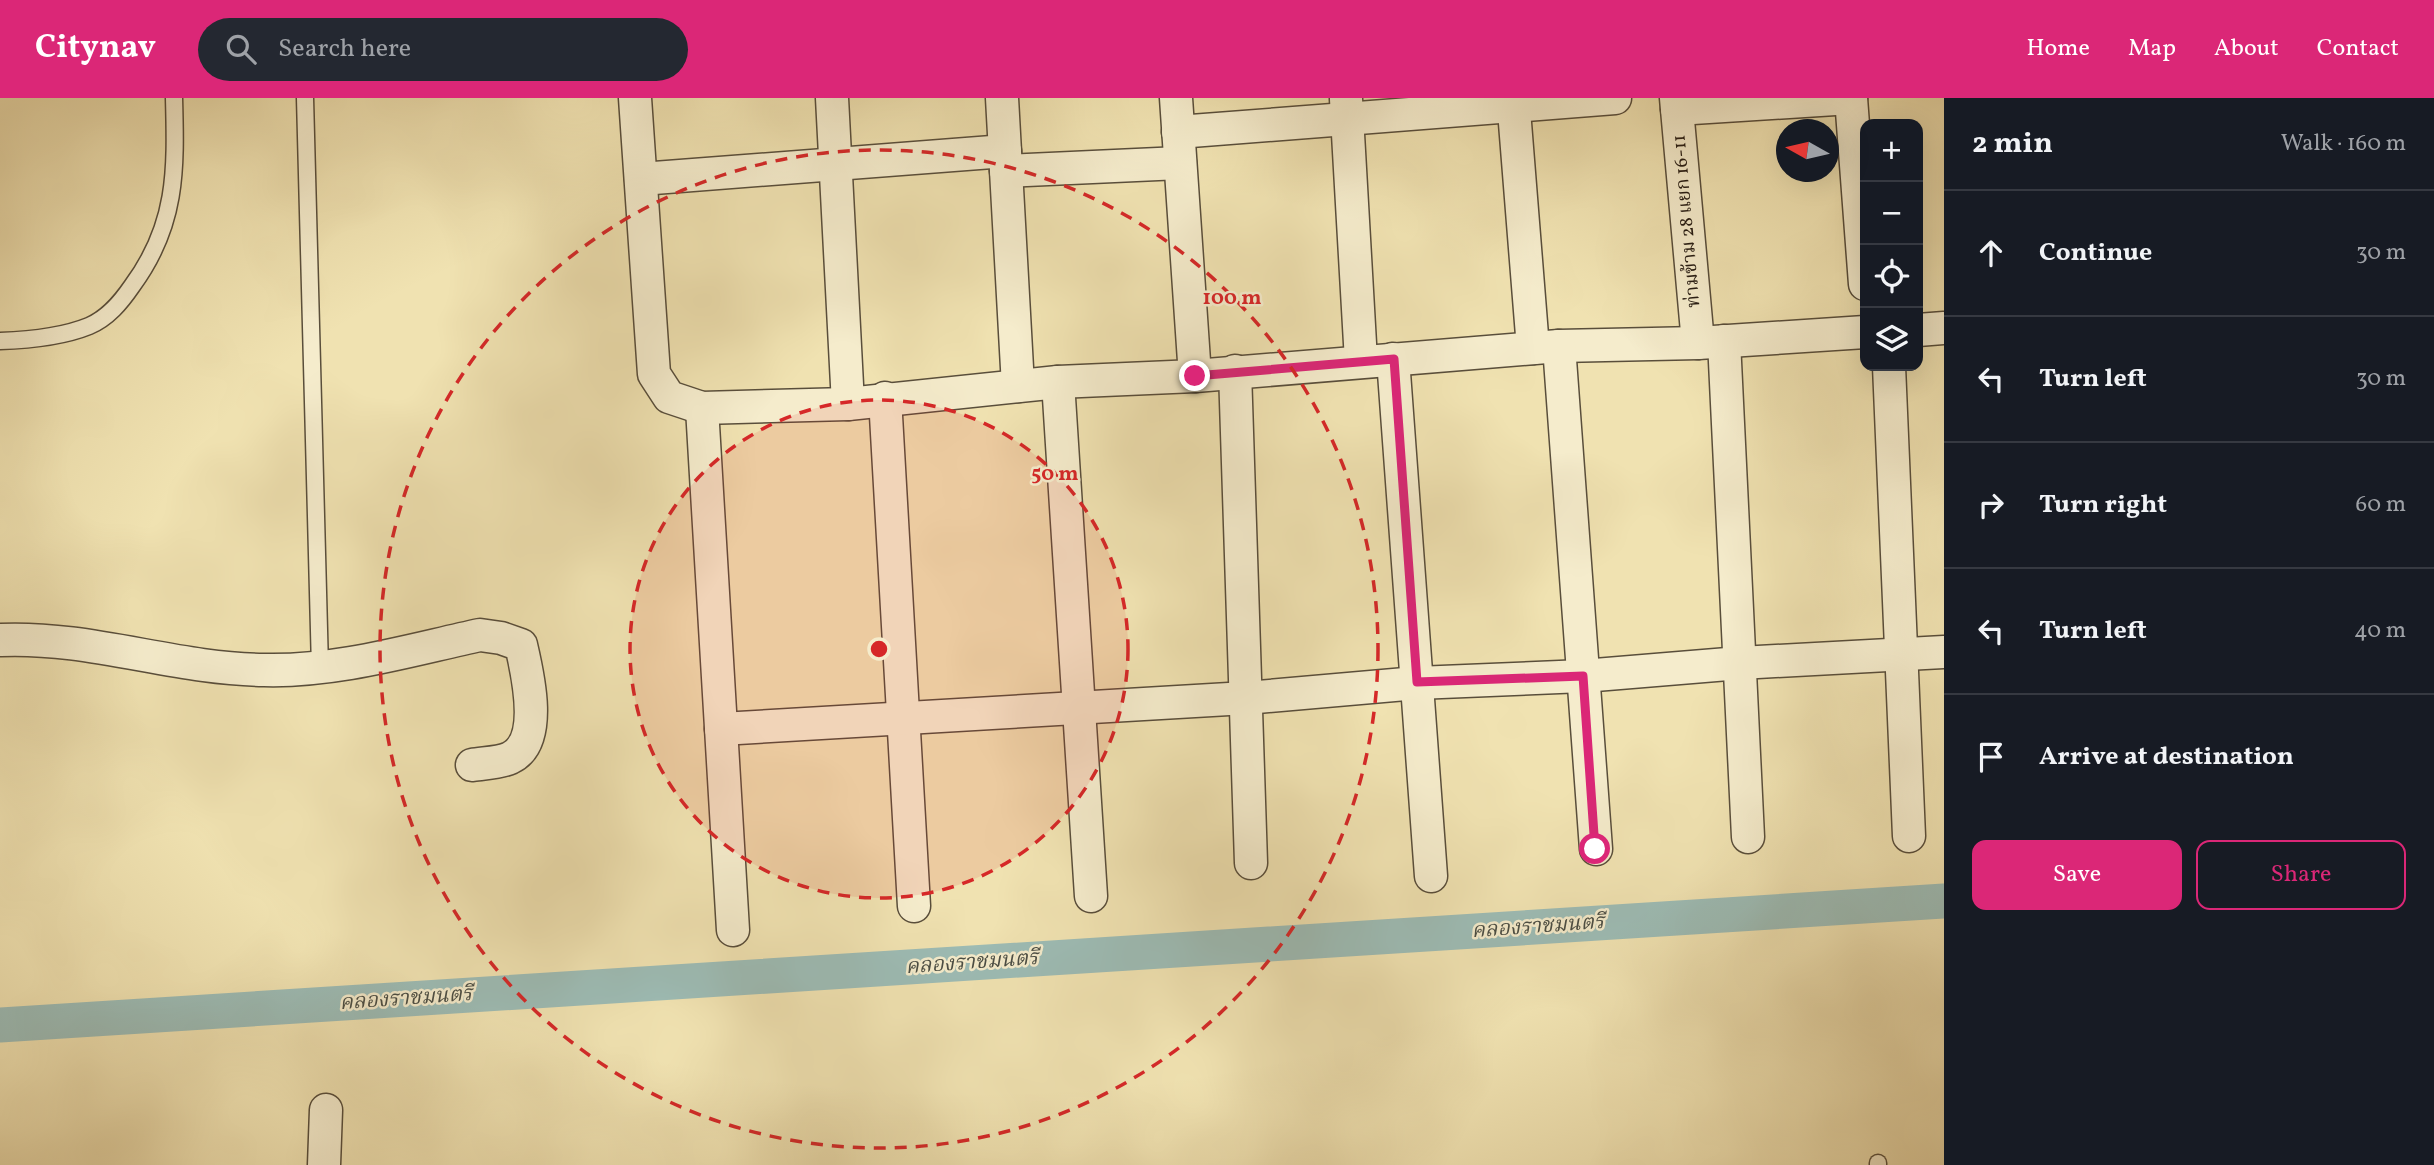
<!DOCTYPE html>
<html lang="en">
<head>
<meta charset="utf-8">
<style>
  :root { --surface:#171b24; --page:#242831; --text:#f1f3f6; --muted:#9ea1a6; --line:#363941; --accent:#db2777 }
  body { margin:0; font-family:Vollkorn,"Noto Serif Thai",serif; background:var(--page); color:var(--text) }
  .controls { position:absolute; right:21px; top:21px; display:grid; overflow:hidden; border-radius:14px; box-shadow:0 7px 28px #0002 }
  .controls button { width:63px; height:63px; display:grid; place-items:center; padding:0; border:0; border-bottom:2px solid var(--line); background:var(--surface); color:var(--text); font:35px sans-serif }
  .compass { position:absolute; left:1776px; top:21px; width:63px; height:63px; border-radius:50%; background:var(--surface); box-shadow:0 7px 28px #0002; rotate:278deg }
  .stop { position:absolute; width:21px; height:21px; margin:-16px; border:5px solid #db2777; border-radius:50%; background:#fff }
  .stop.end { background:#db2777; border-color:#fff; box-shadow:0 2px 7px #0008 }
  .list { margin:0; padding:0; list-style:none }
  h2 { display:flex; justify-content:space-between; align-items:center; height:91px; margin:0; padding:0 28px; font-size:30px }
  h2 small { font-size:23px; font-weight:400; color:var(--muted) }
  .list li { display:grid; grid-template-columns:46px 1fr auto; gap:21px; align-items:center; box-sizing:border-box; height:126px; padding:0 28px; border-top:2px solid var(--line) }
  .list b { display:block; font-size:26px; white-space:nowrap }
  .list em { font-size:23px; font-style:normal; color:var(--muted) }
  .actions { display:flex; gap:14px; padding:21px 28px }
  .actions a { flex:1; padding:16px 0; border:2px solid var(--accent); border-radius:14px; text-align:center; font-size:24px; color:var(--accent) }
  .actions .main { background:var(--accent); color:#fff }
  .icon { flex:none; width:38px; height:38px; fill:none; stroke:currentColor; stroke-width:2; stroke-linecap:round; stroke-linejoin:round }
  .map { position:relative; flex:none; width:1944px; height:1067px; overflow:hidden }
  header { display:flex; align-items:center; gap:42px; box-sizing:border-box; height:98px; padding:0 35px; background:var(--accent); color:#fff }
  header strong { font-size:33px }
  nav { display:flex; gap:38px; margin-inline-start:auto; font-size:24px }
  .search { width:490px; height:63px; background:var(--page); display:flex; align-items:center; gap:18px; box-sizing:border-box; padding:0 24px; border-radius:38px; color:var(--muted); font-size:26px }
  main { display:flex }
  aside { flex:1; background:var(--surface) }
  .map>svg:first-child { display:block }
</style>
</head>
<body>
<header>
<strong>Citynav</strong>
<div class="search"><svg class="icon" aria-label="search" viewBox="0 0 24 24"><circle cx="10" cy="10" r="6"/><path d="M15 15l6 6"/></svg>Search here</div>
<nav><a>Home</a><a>Map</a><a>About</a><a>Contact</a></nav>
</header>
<main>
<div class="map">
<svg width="1944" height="1067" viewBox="0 0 1944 1067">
  <rect width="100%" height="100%" fill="#f0e2b1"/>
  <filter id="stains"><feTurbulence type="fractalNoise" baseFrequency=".00286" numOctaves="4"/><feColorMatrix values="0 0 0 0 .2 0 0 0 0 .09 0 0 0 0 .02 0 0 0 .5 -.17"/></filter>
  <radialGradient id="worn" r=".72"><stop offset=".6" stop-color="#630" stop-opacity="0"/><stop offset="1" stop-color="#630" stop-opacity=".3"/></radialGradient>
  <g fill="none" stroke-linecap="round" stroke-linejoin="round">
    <path stroke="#9dbcb5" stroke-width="35" d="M0,927L1944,803"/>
    <g stroke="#594e3b" stroke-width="19">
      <g id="service">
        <path d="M305,0L320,570"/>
        <path d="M0,243C30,242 62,239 89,228C108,220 121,204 132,188C177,127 176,73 174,0"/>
        <path d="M1878,1065V1067"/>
      </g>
    </g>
    <g stroke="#594e3b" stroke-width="35">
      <g id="minor">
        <path d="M635,0L654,276L669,299L702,310L848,306L1058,284L1195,278L1559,248L1698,245L1865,234"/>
        <path d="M832,0L848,306"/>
        <path d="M1002,0L1018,288"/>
        <path d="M1176,0L1195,278"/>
        <path d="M1513,0L1533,250"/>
        <path d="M1676,0L1698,245"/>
        <path d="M1851,0L1865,186"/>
        <path d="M1346,1L1361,263"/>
        <path d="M1677,11L1851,0"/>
        <path d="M1178,34L1615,0"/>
        <path d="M1006,73L1180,65"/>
        <path d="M641,81L1005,53"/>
        <path d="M1918,232L1944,230"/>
        <path d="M1724,243L1748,739"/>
        <path d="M1559,248L1596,751"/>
        <path d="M1393,261L1431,778"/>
        <path d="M1889,268L1909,738"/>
        <path d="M1235,273L1251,765"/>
        <path d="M1058,284L1091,798"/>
        <path d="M885,300L914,808"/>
        <path d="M702,310L733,832"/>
        <path d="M0,542C90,538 175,571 264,572C337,574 410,552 480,537L501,540L521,547C528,577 544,644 510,660C500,665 483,665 472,667"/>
        <path d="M721,631L1246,600L1417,585L1583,578L1740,565L1944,554"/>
        <path d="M324,1067L326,1012"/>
      </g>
    </g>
    <use href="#service" stroke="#f5eccc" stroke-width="16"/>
    <use href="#minor" stroke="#f5eccc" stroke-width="32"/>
  </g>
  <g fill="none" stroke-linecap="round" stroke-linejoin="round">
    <path stroke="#db2777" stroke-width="9" d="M1195,278L1394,261L1417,584L1583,578L1595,751"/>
  </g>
  <circle cx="879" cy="551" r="249" fill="#d62828" fill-opacity=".12"/>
  <g fill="none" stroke="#d62828" stroke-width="3.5" stroke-dasharray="12 9">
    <circle cx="879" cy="551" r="249"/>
    <circle cx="879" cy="551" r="499"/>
  </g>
  <g text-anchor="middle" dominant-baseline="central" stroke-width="5" stroke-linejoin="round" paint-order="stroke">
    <g font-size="19" fill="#271d14" stroke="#f5eccc">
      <text transform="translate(1687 123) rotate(-95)">ท่ามข้าม 28 แยก 16-11</text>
    </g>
    <g font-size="21" font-style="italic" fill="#4a4d44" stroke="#f5eccc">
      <text transform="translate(1538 829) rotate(-4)">คลองราชมนตรี</text>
      <text transform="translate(972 865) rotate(-4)">คลองราชมนตรี</text>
      <text transform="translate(406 901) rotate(-4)">คลองราชมนตรี</text>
    </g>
  </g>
  <circle cx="879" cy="551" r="10" fill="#d62828" stroke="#f5eccc" stroke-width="3.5"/>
  <g font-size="21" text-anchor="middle" font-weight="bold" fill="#d62828" stroke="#f5eccc" stroke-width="5" stroke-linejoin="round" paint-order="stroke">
    <text x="1232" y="206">100 m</text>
    <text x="1055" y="382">50 m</text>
  </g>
  <rect width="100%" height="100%" filter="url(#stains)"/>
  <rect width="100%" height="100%" fill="url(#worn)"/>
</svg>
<div class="controls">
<button>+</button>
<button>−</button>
<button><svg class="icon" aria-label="locate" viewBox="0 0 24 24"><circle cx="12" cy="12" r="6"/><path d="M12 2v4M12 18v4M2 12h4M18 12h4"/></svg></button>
<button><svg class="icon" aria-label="layers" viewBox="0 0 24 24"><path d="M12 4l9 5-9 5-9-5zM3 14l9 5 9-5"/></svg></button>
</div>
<svg class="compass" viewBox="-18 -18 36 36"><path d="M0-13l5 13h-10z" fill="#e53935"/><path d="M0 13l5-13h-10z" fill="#9ea1a6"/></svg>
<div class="stop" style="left:1595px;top:751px"></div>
<div class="stop end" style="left:1195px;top:278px"></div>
</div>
<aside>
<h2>2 min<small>Walk · 160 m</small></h2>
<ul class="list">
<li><svg class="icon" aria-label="ahead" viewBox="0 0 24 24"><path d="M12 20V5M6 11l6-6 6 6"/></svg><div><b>Continue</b></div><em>30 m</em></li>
<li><svg class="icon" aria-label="left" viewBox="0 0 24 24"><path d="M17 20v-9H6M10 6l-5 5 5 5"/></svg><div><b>Turn left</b></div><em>30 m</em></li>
<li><svg class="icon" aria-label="right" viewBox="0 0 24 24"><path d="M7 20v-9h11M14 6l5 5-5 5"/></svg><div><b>Turn right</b></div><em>60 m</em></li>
<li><svg class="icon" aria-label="left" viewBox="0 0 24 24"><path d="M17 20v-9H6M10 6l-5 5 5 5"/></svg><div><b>Turn left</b></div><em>40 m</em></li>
<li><svg class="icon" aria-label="arrive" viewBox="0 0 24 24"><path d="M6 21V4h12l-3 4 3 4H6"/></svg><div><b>Arrive at destination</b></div></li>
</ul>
<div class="actions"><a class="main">Save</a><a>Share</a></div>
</aside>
</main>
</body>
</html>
